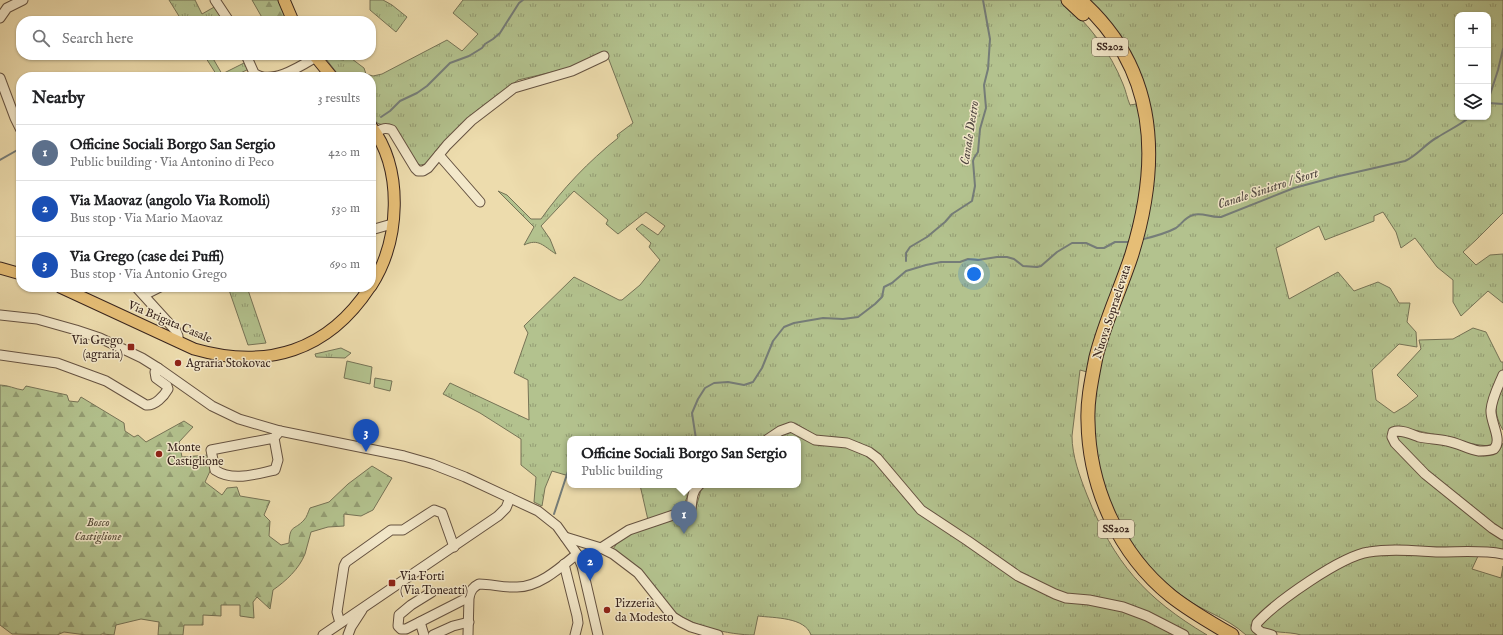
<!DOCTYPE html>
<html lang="en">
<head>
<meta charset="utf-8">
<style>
  :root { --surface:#fff; --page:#f2f2f2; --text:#202124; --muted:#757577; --line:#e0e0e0; --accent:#db2777 }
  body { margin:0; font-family:"IM FELL English",serif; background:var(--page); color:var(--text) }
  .controls { position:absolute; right:12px; top:12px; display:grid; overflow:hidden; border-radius:8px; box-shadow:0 1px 3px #0004 }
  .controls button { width:36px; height:36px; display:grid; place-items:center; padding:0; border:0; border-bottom:1px solid var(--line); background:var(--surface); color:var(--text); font:20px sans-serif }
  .you { position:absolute; left:974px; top:274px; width:14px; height:14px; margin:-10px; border:3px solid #fff; border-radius:50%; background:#1a73e8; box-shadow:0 0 0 6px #1a73e833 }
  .badge { display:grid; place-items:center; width:26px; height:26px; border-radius:50%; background:var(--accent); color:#fff; font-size:13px; font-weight:700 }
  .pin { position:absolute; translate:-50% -33px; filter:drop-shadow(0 1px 2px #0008) }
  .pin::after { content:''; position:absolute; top:21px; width:14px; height:12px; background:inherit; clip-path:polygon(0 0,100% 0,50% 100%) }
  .popup { position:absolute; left:567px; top:436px; width:234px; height:52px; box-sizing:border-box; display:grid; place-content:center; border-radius:8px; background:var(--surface); filter:drop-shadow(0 1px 3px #0005); font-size:13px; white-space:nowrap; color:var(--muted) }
  .popup b { font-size:15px; color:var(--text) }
  .popup::after { content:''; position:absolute; left:50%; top:100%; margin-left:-8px; border:8px solid transparent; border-top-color:var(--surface) }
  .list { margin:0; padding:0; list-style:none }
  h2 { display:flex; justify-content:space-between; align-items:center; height:52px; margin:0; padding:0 16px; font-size:17px }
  h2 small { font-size:13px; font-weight:400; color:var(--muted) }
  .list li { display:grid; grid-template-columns:26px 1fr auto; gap:12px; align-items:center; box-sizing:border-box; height:56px; padding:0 16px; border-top:1px solid var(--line) }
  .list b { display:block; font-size:15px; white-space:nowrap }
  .list p { margin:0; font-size:13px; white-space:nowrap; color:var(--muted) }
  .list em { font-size:13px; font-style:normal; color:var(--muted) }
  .icon { flex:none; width:22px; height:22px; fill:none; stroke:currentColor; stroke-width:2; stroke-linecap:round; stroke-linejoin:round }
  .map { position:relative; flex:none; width:1503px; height:635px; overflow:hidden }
  .search { position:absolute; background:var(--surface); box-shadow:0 1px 3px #0004; left:16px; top:16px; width:360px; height:44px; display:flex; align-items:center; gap:10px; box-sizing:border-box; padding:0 14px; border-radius:16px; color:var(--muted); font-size:15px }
  .panel { position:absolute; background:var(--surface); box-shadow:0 1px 3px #0004; left:16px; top:72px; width:360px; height:220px; border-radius:16px }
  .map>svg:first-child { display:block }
</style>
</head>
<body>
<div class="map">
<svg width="1503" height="635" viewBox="0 0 1503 635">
  <defs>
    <pattern id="grass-tufts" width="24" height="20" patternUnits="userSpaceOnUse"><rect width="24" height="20" fill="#b3c28e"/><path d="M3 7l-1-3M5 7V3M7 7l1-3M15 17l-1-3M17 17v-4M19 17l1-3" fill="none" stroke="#939d73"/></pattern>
    <pattern id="forest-firs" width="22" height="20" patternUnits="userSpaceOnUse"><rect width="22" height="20" fill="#b3c28e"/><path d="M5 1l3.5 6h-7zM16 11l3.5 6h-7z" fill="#939d73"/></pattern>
  </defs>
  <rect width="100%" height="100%" fill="#eddcad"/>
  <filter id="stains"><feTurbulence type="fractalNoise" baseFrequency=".005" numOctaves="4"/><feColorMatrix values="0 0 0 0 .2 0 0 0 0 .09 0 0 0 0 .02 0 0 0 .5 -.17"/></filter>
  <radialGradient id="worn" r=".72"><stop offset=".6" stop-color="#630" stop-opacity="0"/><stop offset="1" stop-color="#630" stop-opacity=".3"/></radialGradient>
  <g fill="url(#grass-tufts)" stroke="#767356" fill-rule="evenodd">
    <path d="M169,0H195L202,14L216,6L224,20L182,21Z"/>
    <path d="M370,0H383L392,5L407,17L396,32L370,10Z"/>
    <path d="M463,0H1061C1088,23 1110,51 1123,84C1126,91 1127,98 1130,105L1148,102L1088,0H1503V213L1476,240L1463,252L1476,265L1490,255L1503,254V303L1488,291L1461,316L1453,302V280L1437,267L1415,238L1401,248L1396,232L1383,212L1374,216V221L1325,240L1319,226L1276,248L1289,299L1338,272L1354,291L1378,282L1390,288L1399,303H1410L1407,322L1416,332L1417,347L1399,344L1372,370L1376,400L1394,413L1407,405L1418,396L1397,375L1421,349L1419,340L1453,339L1473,328L1486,332L1501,362H1503V369L1494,386L1496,439L1489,446C1457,444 1425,428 1392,428L1391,444L1503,539V552L1482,548L1433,547H1390L1358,551L1342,557L1304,581L1260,614L1259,635H1246C1225,616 1203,612 1182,596C1124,552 1095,489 1093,417C1093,404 1096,389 1098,375L1080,370L1072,436C1072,456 1080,477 1087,495C1114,563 1145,598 1207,635H1190L1162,621L1066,595L1013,570L921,507L874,451L860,443L815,435L795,423L782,426L761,439H570L569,476L552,471L545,488L542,506L534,502L536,477L521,465V439L480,413L443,394L450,383L529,420L528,380L514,373L528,333L524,326L574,277L619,300H622L640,285L660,260L649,247L651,243L636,229L642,224L658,235L665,226L646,212L618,234L606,224L608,220L574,191L541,226L550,239L556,254C543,246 539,238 524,245L534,227L498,191L507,195L531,219H541C562,189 589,161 618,138L617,135L633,123L606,52L565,69L518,80L476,111L426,164L420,165L414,161L394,129L377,123L371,115V77H340L323,55H331L335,59L344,60L348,56L364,68L366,74L373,76L382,74L447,40L462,51L478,34L453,13ZM1458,15H1488V117H1458Z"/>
    <path d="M204,55H211L222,74L246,62L249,69L236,75V77H218Z"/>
    <path d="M228,287H247L266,343L248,345Z"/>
    <path d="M341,348L351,353L345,358L316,357L315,354Z"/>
    <path d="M1503,385V393L1502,395L1503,396V430C1493,413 1495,403 1503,385Z"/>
    <path d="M792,430L844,446L873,459L900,490L1019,580L1099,605L1120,609L1146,619L1178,635H811C805,617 774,618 758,616L754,635C730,635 688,626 670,608C665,603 662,596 658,591C644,575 630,561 613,549C628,525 669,519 695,511L701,490L707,485H798V439H773Z"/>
    <path d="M1399,434L1487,454C1496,453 1500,452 1503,443V532L1430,474L1402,447L1396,436Z"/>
    <path d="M640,485H692L683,507L648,520Z"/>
    <path d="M1380,553L1479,554L1472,569L1501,578L1503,566V635H1301C1288,631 1272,634 1260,627L1262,621L1305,589L1349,561Z"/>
  </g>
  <g fill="url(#forest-firs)" stroke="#767356">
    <path d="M252,0H280L289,21H264Z"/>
    <path d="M0,385C8,385 15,389 23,390L26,386L67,395L69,401L78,402L81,397L124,423L125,431L134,437L138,435L146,442L184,421L193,427L179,442L182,457L209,455L211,469L205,482L222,495L227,488L237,487L240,496L270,501L264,515L270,521L269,536L281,545L289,543C290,524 294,531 304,520C307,517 308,512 310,508L329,502L348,484L372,466L392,478L373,510L361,516L344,514V526L328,527L311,532C309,539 307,547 305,554C299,569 286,581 273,590L270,609L257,597L253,602L254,618L240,616V605H221V616L203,615V625H184L183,635H158L159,622L141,619L116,625L114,635L102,634L100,635H86L64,632L57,635L12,634L0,625Z"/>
  </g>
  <g fill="#b3c28e" stroke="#767356">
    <path d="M347,361L372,367L370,384L344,378Z"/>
    <path d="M375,378L392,381L390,391L374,387Z"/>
  </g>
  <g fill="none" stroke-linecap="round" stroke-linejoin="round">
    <g stroke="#757d79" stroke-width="2">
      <path d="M1488,101L1498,70L1503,49"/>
      <path d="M1488,103L1503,104"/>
      <path d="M381,117L390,111L400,101L417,93L427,86L450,63L469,56L482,48L485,44L493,39L500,33L519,3L523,0"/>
      <path d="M0,160L21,148"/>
      <path d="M1140,240C1152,237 1165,234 1176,228C1182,224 1185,217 1193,215C1202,212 1211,218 1221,217L1294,188L1335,177L1405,161C1418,155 1426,143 1438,137C1449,130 1460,125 1470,117"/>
      <path d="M906,261V253L910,247L927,237L945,222L952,214L972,201L975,186L973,161L974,158L978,152L980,129L986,108L984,85L988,69L990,39L983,0"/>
      <path d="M696,439L692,413L698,399L705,388L714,383L728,382L744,385L753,382L762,368L773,341L784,327L794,323L823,318L843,319L858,317L875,304L882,297L884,287L892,283L906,271L926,265L941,262H960L968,259L978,260L997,257H1007L1014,259L1023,266L1037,267L1041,266L1057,252L1072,243H1086L1097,248H1104L1115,242H1130"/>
      <path d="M554,514L570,465"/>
    </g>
    <g stroke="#655241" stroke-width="11">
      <g id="minor">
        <path d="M215,0L229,21"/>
        <path d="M0,18L7,8L23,0"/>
        <path d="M246,55L254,73C271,86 301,66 316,57"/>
        <path d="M0,78L15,118L21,130"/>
        <path d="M376,132C382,129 385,127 392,130L415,168L418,171H423L428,168L447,145L471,121L514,88L572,71L604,56"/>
        <path d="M439,155L480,202"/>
        <path d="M371,230L392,224"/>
        <path d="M136,287L176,331L178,336V342"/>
        <path d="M144,295L160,287"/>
        <path d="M0,315L37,319L76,330L100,338L142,358L158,368L212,406L239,419L280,431L404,456L432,464L465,477L538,511L557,526L577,554L582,566L598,635"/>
        <path d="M0,355L57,363L106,381L146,405C155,406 164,396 168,389L167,386L156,378L155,372L158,368"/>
        <path d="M1503,375C1498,387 1492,398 1491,410C1490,422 1503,440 1494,449C1490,451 1483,451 1479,451C1468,449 1458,443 1447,441C1438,439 1428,439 1419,437C1411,434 1401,429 1393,432L1392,437L1395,443L1425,474L1492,528L1503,535"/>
        <path d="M274,438L278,460L275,470C255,474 233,482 215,470L211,450L274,438L280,431"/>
        <path d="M768,439L780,431L791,427L815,440L847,443L869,452L877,458L921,510L968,541L1018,576L1055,594L1066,598L1089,600L1123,607L1147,616L1184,635"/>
        <path d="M565,537L601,548L613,554L638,573L673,617L681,622L691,627L718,635"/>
        <path d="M601,548L629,530L691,509C692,500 692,491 699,485"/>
        <path d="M564,564L577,616L578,623L575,635"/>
        <path d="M432,592L411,605L399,615L398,626L401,629H406L469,597"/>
        <path d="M420,622L424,635"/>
        <path d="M340,623L337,612L344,566L346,562L391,530H403L434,510L442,513L454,547"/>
        <path d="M323,635L498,516L506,508L510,498"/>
        <path d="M348,635L351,627L362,610"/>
        <path d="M433,635L453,626L469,622"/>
        <path d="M468,635L469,597C471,590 473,587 479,584C492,584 504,588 517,587C539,587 560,568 577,554"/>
        <path d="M1272,635L1261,632L1256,628L1257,623C1276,602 1341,556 1369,552C1392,548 1416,551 1439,552C1461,552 1482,550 1503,554"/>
      </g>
    </g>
    <g stroke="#38241d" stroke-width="13">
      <g id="major">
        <path d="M284,0L293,21"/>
        <path d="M314,55L332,77"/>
        <path d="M371,126C404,170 400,241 371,286"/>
        <path d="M0,268L21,274"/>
        <path d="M60,287L194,349C267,370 328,351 370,287"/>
      </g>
    </g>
    <g stroke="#38241d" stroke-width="15">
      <g id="highway">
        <path d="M1068,0L1083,14"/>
        <path d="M1080,0C1158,69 1161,160 1132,254C1121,288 1105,321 1096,357C1092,378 1087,400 1088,421C1089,488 1119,554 1171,596C1190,611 1211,623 1232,635"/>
      </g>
    </g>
    <use href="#minor" stroke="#f3e8ca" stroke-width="9"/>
    <use href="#major" stroke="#e6be76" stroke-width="11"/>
    <use href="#highway" stroke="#e6be76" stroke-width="13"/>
  </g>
  <g fill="#8f2418" stroke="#f3e8ca" stroke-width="1.5">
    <rect x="127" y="343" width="8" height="8" rx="2"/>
    <circle cx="178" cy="363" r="4"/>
    <circle cx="159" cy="454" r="4"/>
    <rect x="388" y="579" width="8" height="8" rx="2"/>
    <circle cx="607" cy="610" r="4"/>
  </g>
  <g text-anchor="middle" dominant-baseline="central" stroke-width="3" stroke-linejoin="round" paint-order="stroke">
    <g fill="#f3e8ca" stroke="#705f51" stroke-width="1">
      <rect x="1092" y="38" width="36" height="18" rx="3"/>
      <rect x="1098" y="520" width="36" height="18" rx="3"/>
    </g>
    <g font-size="11" font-weight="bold" fill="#38241d">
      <text x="1110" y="47">SS202</text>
      <text x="1116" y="529">SS202</text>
    </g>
    <g font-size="12" fill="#38241d" stroke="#f3e8ca">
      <text transform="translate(1112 312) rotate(-72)">Nuova Sopraelevata</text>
      <text transform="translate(170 322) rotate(23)">Via Brigata Casale</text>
    </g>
    <g font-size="12" fill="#38241d" stroke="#f3e8ca" text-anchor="start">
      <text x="123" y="340" text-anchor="end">Via Grego<tspan x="123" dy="14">(agraria)</tspan></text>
      <text x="186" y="363">Agraria Stokovac</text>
      <text x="167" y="447">Monte<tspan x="167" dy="14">Castiglione</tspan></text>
      <text x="400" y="576">Via Forti<tspan x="400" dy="14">(Via Toneatti)</tspan></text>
      <text x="615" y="603">Pizzeria<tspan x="615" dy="14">da Modesto</tspan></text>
    </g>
    <g font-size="12" font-style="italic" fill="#574c39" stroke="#f3e8ca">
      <text x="98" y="522">Bosco<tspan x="98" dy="14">Castiglione</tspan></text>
    </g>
    <g font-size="13" font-style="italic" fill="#524943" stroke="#f3e8ca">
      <text transform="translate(970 133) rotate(-81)">Canale Destro</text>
      <text transform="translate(1268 189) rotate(-18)">Canale Sinistro / Štort</text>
    </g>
  </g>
  <rect width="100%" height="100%" filter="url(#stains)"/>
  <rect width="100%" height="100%" fill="url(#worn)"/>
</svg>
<div class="controls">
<button>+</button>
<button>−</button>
<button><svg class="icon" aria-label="layers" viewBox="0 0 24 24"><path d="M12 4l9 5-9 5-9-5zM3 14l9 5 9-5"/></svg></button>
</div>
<div class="you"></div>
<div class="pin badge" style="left:684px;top:534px;background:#5c6f8a">1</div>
<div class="popup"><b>Officine Sociali Borgo San Sergio</b>Public building</div>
<div class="pin badge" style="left:590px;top:581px;background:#1a4fb4">2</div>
<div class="pin badge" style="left:366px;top:452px;background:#1a4fb4">3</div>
<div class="search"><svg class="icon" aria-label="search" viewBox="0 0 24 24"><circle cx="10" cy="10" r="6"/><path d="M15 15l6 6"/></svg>Search here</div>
<section class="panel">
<h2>Nearby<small>3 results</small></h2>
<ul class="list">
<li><span class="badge" style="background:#5c6f8a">1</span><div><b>Officine Sociali Borgo San Sergio</b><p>Public building · Via Antonino di Peco</p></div><em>420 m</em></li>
<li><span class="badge" style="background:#1a4fb4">2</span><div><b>Via Maovaz (angolo Via Romoli)</b><p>Bus stop · Via Mario Maovaz</p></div><em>530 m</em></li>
<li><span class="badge" style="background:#1a4fb4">3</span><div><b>Via Grego (case dei Puffi)</b><p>Bus stop · Via Antonio Grego</p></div><em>690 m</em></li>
</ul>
</section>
</div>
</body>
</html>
